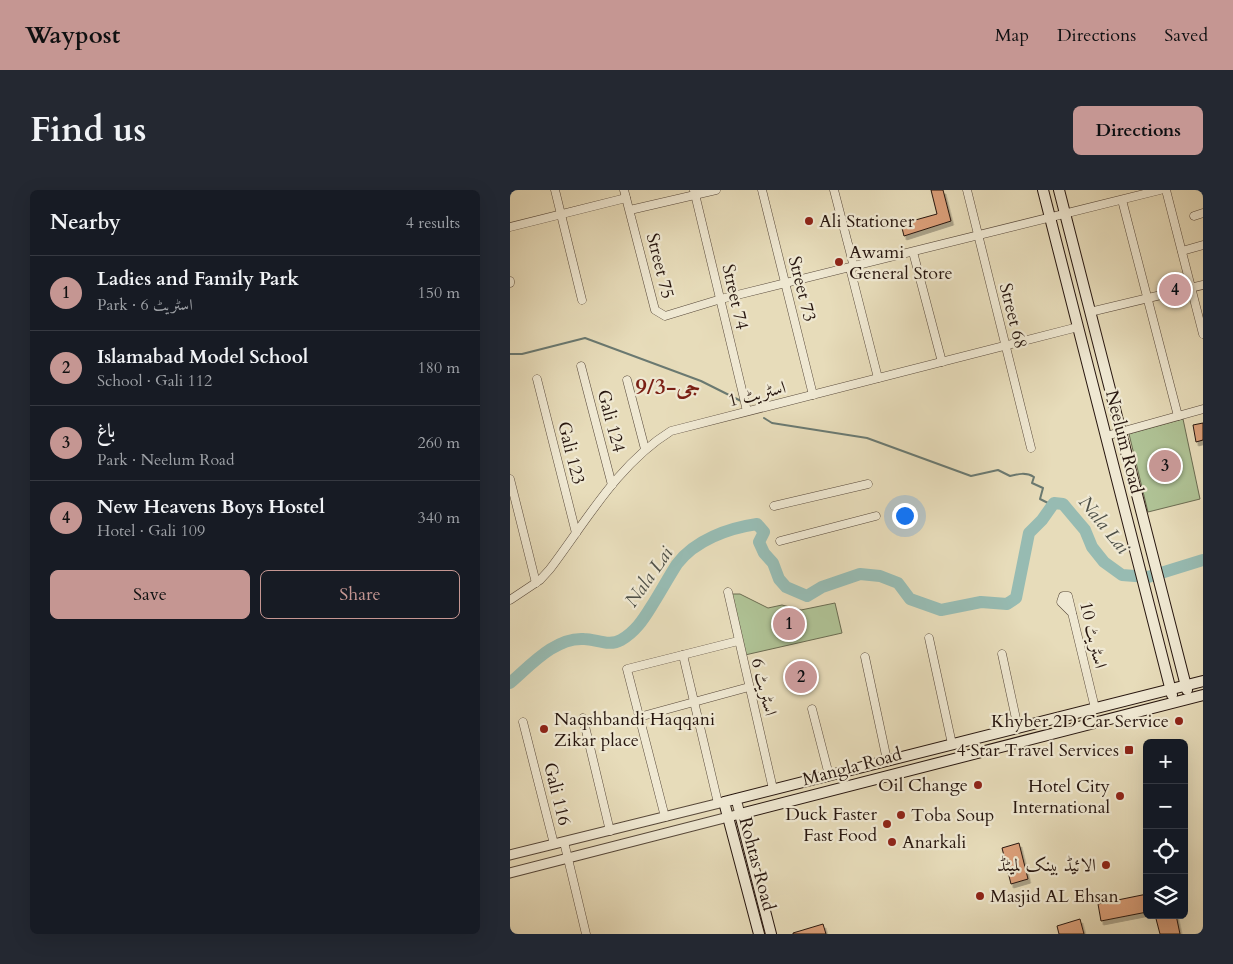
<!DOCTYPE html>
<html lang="en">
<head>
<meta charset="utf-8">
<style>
  :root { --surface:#171b24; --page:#242831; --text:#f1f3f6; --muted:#9ea1a6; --line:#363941; --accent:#c59692 }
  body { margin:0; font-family:Cardo,Amiri,serif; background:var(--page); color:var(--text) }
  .controls { position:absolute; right:15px; bottom:15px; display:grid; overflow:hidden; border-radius:8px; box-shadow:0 5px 20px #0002 }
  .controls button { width:45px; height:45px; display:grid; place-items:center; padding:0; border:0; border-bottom:1px solid var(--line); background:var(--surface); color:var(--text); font:25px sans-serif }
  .you { position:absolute; left:394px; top:325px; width:18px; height:18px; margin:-12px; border:4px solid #fff; border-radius:50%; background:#1a73e8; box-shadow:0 0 0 8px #1a73e833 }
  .badge { display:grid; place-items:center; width:32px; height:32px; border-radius:50%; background:var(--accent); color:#111; font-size:16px; font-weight:700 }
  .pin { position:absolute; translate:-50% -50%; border:2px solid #fff; box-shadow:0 1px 5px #0006 }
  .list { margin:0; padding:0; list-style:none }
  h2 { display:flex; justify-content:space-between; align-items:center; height:65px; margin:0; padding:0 20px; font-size:21px }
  h2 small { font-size:16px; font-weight:400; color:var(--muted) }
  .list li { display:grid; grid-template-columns:32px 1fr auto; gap:15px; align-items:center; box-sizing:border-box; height:75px; padding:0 20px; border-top:1px solid var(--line) }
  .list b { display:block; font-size:19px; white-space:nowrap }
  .list p { margin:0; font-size:16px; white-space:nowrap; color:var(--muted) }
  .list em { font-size:16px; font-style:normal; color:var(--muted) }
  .actions { display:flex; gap:10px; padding:15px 20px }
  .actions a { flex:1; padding:11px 0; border:1px solid var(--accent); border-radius:8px; text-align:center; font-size:18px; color:var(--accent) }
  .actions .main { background:var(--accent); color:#111 }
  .icon { flex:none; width:28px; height:28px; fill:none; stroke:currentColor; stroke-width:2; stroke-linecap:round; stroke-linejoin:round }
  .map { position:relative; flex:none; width:693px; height:744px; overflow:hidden; border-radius:8px }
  header { display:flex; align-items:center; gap:30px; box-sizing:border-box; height:70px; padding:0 25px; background:var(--accent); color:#111 }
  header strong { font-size:24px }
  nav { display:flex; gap:28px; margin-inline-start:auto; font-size:18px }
  .intro { display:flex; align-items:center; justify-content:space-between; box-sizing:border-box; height:120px; padding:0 30px }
  h1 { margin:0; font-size:35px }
  .button { padding:12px 22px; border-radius:8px; background:var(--accent); color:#111; font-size:18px; font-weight:700 }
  main { display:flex; gap:30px; padding:0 30px }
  aside { flex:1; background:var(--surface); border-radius:8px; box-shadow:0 5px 20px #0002 }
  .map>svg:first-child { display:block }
</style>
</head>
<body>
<header>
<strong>Waypost</strong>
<nav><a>Map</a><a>Directions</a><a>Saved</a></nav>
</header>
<div class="intro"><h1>Find us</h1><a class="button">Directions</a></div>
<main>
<aside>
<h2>Nearby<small>4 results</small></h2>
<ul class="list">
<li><span class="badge">1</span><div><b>Ladies and Family Park</b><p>Park · اسٹریٹ 6</p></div><em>150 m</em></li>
<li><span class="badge">2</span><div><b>Islamabad Model School</b><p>School · Gali 112</p></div><em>180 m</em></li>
<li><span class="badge">3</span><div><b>باغ</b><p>Park · Neelum Road</p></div><em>260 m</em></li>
<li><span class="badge">4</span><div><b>New Heavens Boys Hostel</b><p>Hotel · Gali 109</p></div><em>340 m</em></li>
</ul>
<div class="actions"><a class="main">Save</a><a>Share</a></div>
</aside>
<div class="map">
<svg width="693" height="744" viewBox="0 0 693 744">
  <defs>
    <filter id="shadow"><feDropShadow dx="2.5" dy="4" stdDeviation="0" flood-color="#0004"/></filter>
  </defs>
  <rect width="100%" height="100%" fill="#e7dcba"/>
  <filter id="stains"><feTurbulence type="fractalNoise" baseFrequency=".004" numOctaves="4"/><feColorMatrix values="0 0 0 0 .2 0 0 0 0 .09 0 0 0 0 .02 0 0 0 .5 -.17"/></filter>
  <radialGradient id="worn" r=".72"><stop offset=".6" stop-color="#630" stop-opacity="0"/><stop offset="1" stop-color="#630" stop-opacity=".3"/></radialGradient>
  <g fill="#afc295" stroke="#6b6c52">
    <path d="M673,229L690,309L638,322L619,244Z"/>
    <path d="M221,404H230L258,418L272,415L291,420L325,413L332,443L235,465Z"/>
  </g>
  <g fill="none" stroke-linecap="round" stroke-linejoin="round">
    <g stroke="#6a7971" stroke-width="2">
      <path d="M0,164H12L75,148L191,191L233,212"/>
      <path d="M254,228L262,233L357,248L461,286L488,280L500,286C508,284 516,282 524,287L522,293L533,298L530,309L542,315"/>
    </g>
    <path stroke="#97bbb2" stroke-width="12" d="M0,493C20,476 45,447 74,449C86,449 99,457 111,450C125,442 133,430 141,417C150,403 158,388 167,374C185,350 219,338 247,334L254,342L249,352L254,363L263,373L269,389L276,397L297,406L312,397L350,384L370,386L388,393L400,409L431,420L471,412L497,414L506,408L519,343L532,330L544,313L553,314L575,340L582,357L594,372L612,385L638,387L693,370"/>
  </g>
  <g fill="#db9f79" stroke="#27160f" filter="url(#shadow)">
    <path d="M421,0H433L441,31L394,46L391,34L427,24Z"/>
    <path d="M693,233V250L686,252L683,235Z"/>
    <path d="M509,653L518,689L501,694L492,658Z"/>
    <path d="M637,704V722L591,731L588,714Z"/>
    <path d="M645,725H666L670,744H650Z"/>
    <path d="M570,729L574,744H549L547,736Z"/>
    <path d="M313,734L316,744H283V743Z"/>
  </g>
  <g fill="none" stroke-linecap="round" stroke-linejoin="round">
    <g stroke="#57483a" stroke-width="9">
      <g id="minor">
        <path d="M45,0L72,110"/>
        <path d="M114,0L145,120L155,126L211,109L650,0"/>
        <path d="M184,0L237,221"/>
        <path d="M252,0L303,205"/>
        <path d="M324,0L344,77"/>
        <path d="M457,0L521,258"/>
        <path d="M656,0L693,144"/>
        <path d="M612,10L668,226"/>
        <path d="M120,20L206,0"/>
        <path d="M684,26L693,23"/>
        <path d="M0,37L116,8"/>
        <path d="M672,61L693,55"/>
        <path d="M403,62L432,172"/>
        <path d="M340,78L368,188"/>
        <path d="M0,91V93"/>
        <path d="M580,122L693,95"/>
        <path d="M71,176L102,295"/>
        <path d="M27,189L66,343"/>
        <path d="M117,190L135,259"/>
        <path d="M596,246L693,219"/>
        <path d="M0,289L26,393"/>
        <path d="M264,316L358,294"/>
        <path d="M270,351L366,326"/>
        <path d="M218,402L263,599"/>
        <path d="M0,410L30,390L40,379C77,330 108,274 161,241L568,137"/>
        <path d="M562,423L551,412L553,406H558L585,518"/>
        <path d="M419,448L442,554"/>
        <path d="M492,464L508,538"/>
        <path d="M173,465L208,613"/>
        <path d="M355,467L377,570"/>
        <path d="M302,519L319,585"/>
        <path d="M129,527L239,497"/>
        <path d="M73,528L100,641"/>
        <path d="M13,532L44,654"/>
        <path d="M155,627L117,479L228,451"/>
        <path d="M54,652L76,744"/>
      </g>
    </g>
    <g stroke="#57483a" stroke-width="11">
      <g id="tertiary">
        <path d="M0,665L214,612"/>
        <path d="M0,683L230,624L226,609"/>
      </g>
    </g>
    <g stroke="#27160f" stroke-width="12">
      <g id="secondary">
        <path d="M533,0L662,505"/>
        <path d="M549,0L677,500"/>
        <path d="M249,744L214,612L693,491"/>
        <path d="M261,744L230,624L693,505"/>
      </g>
    </g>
    <use href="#minor" stroke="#efe8d2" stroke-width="8"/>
    <use href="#tertiary" stroke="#efe8d2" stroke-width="9"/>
    <use href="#secondary" stroke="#efe8d2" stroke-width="10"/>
  </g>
  <g fill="#8f2418" stroke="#efe8d2" stroke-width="2">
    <circle cx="299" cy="31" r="5"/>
    <circle cx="329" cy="72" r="5"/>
    <circle cx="669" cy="531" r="5"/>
    <circle cx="34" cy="539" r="5"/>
    <rect x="614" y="555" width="10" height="10" rx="2.5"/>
    <circle cx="468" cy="595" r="5"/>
    <circle cx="610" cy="606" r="5"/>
    <circle cx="391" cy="625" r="5"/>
    <circle cx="377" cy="634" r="5"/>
    <circle cx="382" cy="652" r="5"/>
    <circle cx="596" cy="675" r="5"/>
    <circle cx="470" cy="706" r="5"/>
  </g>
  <g text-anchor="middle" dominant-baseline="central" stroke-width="4.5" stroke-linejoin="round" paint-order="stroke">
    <g font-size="18" fill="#27160f" stroke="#efe8d2" text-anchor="start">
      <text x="309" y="31">Ali Stationer</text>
      <text x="339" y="62">Awami<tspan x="339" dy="21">General Store</tspan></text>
      <text x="44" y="529">Naqshbandi Haqqani<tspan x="44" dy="21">Zikar place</tspan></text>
      <text x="659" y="531" text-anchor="end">Khyber 2D Car Service</text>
      <text x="609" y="560" text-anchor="end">4 Star Travel Services</text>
      <text x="458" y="595" text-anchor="end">Oil Change</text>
      <text x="600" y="596" text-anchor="end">Hotel City<tspan x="600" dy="21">International</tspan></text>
      <text x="367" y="624" text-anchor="end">Duck Faster<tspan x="367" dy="21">Fast Food</tspan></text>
      <text x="401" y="625">Toba Soup</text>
      <text x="392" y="652">Anarkali</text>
      <text x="586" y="675" text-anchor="end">الائیڈ بینک لمیٹڈ</text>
      <text x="480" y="706">Masjid AL Ehsan</text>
    </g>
    <g font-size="18" fill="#27160f" stroke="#efe8d2">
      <text transform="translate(150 76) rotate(76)">Street 75</text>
      <text transform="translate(292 99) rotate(76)">Street 73</text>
      <text transform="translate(225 107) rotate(77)">Street 74</text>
      <text transform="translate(503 126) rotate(76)">Street 68</text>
      <text transform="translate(247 204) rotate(-14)">اسٹریٹ 1</text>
      <text transform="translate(101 231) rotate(75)">Gali 124</text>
      <text transform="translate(614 252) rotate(76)">Neelum Road</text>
      <text transform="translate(61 263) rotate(76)">Gali 123</text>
      <text transform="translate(583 445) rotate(77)">اسٹریٹ 10</text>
      <text transform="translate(254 497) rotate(76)">اسٹریٹ 6</text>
      <text transform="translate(342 577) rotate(-15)">Mangla Road</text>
      <text transform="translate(47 604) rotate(76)">Gali 116</text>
      <text transform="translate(247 674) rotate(75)">Rohtas Road</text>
    </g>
    <g font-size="19" font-style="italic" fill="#4e5048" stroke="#efe8d2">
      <text transform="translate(594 335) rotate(51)">Nala Lai</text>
      <text transform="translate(139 387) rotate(-55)">Nala Lai</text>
    </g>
    <g font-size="22" font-weight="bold" fill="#7a1f14" stroke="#efe8d2">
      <text x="158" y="197">جی-9/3</text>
    </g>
  </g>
  <rect width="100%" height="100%" filter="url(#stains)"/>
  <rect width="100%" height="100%" fill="url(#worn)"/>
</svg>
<div class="controls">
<button>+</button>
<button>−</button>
<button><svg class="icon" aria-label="locate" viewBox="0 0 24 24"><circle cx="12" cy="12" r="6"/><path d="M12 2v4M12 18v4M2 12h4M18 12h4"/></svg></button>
<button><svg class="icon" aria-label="layers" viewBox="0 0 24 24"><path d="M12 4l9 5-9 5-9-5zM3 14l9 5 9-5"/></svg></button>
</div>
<div class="you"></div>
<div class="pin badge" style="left:279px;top:434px">1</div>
<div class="pin badge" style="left:291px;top:487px">2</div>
<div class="pin badge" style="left:655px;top:276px">3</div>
<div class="pin badge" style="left:665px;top:100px">4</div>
</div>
</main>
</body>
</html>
